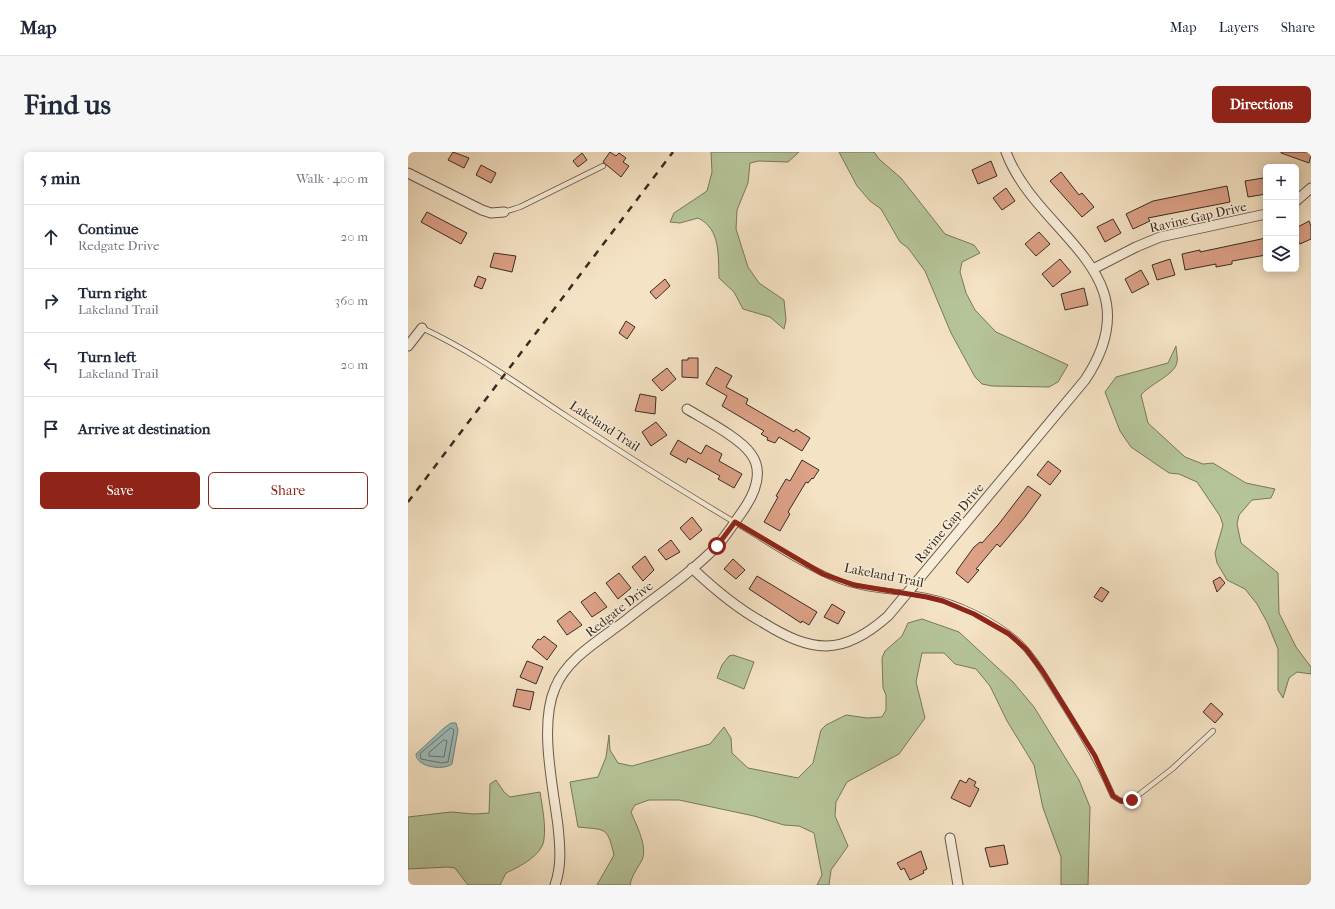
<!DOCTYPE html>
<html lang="en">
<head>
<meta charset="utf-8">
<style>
  :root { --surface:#fff; --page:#f6f6f7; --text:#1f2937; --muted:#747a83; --line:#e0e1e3; --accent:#8f2418 }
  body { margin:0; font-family:"IM FELL French Canon",serif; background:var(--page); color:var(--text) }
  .controls { position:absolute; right:12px; top:12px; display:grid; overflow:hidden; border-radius:6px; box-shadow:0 2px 10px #0003 }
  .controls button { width:36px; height:36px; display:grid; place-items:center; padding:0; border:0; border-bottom:1px solid var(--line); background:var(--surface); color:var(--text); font:20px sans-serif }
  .stop { position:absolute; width:12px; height:12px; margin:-9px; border:3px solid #8f2418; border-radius:50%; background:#fff }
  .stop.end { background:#8f2418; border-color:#fff; box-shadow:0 1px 4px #0008 }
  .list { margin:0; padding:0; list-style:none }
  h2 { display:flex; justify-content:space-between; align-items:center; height:52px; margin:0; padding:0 16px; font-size:17px }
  h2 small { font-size:13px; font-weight:400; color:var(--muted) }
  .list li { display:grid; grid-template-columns:26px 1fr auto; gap:12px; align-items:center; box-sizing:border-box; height:64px; padding:0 16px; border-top:1px solid var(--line) }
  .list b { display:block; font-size:15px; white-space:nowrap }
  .list p { margin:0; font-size:13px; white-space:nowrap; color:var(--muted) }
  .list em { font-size:13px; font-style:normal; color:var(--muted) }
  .actions { display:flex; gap:8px; padding:12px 16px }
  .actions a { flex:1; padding:9px 0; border:1px solid var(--accent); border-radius:6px; text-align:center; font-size:14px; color:var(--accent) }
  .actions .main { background:var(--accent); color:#fff }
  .icon { flex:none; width:22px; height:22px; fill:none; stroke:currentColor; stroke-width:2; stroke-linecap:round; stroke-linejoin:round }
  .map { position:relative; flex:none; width:903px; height:733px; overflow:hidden; border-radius:6px }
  header { display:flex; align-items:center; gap:24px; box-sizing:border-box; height:56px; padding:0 20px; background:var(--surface); border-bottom:1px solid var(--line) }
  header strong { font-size:19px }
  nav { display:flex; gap:22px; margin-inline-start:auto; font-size:14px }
  .intro { display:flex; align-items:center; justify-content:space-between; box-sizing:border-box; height:96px; padding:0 24px }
  h1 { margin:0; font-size:28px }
  .button { padding:10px 18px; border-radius:6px; background:var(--accent); color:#fff; font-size:14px; font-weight:700 }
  main { display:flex; gap:24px; padding:0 24px }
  aside { flex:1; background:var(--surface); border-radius:6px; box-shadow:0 2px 10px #0003 }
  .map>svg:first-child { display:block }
</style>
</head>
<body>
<header>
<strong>Map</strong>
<nav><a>Map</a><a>Layers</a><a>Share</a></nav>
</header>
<div class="intro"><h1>Find us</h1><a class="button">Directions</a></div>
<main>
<aside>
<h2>5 min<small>Walk · 400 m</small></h2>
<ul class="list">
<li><svg class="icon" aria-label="ahead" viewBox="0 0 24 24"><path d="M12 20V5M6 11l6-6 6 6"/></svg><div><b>Continue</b><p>Redgate Drive</p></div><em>20 m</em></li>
<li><svg class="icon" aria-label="right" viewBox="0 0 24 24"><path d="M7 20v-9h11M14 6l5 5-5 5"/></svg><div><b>Turn right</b><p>Lakeland Trail</p></div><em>360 m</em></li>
<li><svg class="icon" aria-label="left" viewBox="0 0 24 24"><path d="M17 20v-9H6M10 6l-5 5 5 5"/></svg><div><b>Turn left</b><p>Lakeland Trail</p></div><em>20 m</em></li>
<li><svg class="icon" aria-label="arrive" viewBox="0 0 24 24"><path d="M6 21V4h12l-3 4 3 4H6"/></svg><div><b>Arrive at destination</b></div></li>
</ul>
<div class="actions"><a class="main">Save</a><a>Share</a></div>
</aside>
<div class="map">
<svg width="903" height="733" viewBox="0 0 903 733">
  <rect width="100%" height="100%" fill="#f5e3c5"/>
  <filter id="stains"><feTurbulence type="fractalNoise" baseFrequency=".005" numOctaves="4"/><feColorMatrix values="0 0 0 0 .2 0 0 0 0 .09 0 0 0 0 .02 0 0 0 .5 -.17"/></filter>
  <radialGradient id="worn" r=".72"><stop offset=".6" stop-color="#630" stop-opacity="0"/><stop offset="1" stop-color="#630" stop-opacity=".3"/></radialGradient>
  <g fill="#b6c59a" stroke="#78785e">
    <path d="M303,0H391L380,10L351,9L342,11L340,31L329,58L328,77L340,115L351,131L376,148L378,168L376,177L362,165L335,157L326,140L311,126C310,104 313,77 290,66L272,71L262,70L266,61L299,39L304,20Z"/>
    <path d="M431,0H466L471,7L493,26L537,82L566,93L572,101L554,110L552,120L558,141L567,158L588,180L660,213L650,230L641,235L584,234L574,232L567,225L543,181L517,119L500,96L492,90L473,57L462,49L449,34Z"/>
    <path d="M768,194C768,199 770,205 769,210C768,222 742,232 733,243L740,271L777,305L795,312L805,311L838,331L867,337L863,346L844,348L831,363L829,372L833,391L870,421L871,461L888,495L903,515V522L889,520L881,526L875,546L870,538V497L859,470L849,452L837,437L819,428L809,411L807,401L815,373L812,364L789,330L771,322L761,321L723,295L712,279L697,240L708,225L760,211Z"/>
    <path d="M514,467L551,480L605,530L626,555L671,628L682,655L680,733H653V705L635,656L626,613L599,569L582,534L568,517L547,512L536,501H514L508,530L517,566L491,602L439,630L428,650L427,664L440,694L423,718L421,733H409L414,723L406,681L391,674L376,673L346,664L271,648H241L227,653L223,660C228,673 240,694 234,708C229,717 224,723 222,733H189L206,703C199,674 198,678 170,675L162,630L190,625L198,605L201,583L202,598L210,611L224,614L302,592L316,575L323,586L324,601L340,616L390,626L405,611L413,578L418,573L438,563L459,566L474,565L478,558V543L475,536L474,506L477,499L494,484L500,471Z"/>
    <path d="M325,503L346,510L336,537L309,526L314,513L321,504Z"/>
    <path d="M88,628L96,640L102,645L132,640C134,654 138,672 136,687C135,703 111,715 98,721L92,733H60L47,716L40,715L0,717V665L43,660L66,662L81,661L82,632Z"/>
  </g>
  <path fill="#9dbdbb" stroke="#75837e" d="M43,571H48L50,578L44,612C35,619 8,615 8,602L36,576Z"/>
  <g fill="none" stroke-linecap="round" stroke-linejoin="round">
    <g stroke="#6c746f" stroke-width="1">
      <path d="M43,576L46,578L40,610L34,611L13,607L12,602Z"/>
      <path d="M36,588L39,589L36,605L21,604V601Z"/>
    </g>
  </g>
  <g fill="#dca187" stroke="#3a2c23">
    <path d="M45,0L61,6L56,16L40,8Z"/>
    <path d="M202,0L208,4L211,1L218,6L215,10L221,14L213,25L195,10Z"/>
    <path d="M873,0H903V3L901,11L873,1Z"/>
    <path d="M174,1L179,8L170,15L165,9Z"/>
    <path d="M583,9L589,24L570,32L564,18Z"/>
    <path d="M73,13L88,21L83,31L68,23Z"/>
    <path d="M653,20L671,43L674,41L686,55L674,65L642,29Z"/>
    <path d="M855,26L858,42L840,45L837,29Z"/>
    <path d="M819,34L822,50L740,66L742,69L725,77L718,62L745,49Z"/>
    <path d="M598,36L607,49L594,58L585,46Z"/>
    <path d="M19,60L59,81L53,92L13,70Z"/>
    <path d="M705,67L713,81L697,90L689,75Z"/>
    <path d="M901,69L903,74V87L892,92L888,85V76Z"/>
    <path d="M631,80L642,92L628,104L617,92Z"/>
    <path d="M858,86V103L824,109V112L808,115V112L777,118L774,102L792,98V100Z"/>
    <path d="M86,101L108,104L104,120L82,115Z"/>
    <path d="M652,107L663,120L645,135L634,122Z"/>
    <path d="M762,107L767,123L749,128L744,113Z"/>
    <path d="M733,118L741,132L724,141L717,127Z"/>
    <path d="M70,124L78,127L74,137L66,134Z"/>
    <path d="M257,127L262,134L248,147L242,140Z"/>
    <path d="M676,136L680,153L657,158L653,142Z"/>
    <path d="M218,169L227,175L219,187L211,181Z"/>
    <path d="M280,206H290V226L274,225V208H280Z"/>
    <path d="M308,215L324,224L318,235L340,247L338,252L386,280L388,277L402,286L394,299L371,285L367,291L359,288L360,286L353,282L356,279L314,254L319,244L298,232Z"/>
    <path d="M259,216L268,227L254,239L244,228Z"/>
    <path d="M232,242L248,245L247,262L227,259Z"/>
    <path d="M248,270L259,283L243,294L234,280Z"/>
    <path d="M270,288L293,302L298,293L314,302L311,309L334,322L326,336L310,327L312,324L280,306L278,311L262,302Z"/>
    <path d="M394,308L411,318L405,327L404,326L400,331L398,330L380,360L382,362L372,379L356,370L370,345L368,344L378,327L382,329Z"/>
    <path d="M640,309L653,319L642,333L629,323Z"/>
    <path d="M620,334L633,343L617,365L592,395L589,392L568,417L571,418L560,431L548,421L550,417L566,395L572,390L574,391L590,373Z"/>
    <path d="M284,365L294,378L282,388L272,376Z"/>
    <path d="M263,388L272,400L258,408L250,398Z"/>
    <path d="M237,404L246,418L235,429L224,415Z"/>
    <path d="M325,407L337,418L328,427L316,417Z"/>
    <path d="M211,421L223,436L210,447L198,431Z"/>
    <path d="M349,424L409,460L401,473L394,469L393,471L341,437Z"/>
    <path d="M812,425L817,431L809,440L805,429Z"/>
    <path d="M693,435L701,440L694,450L686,445Z"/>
    <path d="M187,440L199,455L184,465L173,450Z"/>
    <path d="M424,452L437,460L430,472L416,465Z"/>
    <path d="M162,459L174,473L159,483L149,469Z"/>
    <path d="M136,484L149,494L139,508L124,495L130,487L132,488Z"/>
    <path d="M119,509L135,515L128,532L112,525Z"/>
    <path d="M109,537L126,540L122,558L105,554Z"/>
    <path d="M803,551L815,562L807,571L795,560Z"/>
    <path d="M561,626L568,630L566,634L571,637L562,655L543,646L552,628L558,631Z"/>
    <path d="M596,693L600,712L582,715L577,696Z"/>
    <path d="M513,699L519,717L515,719L516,721L502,728L496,716L493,718L489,711Z"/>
  </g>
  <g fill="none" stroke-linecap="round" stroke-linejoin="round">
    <g stroke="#695a4c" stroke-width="6">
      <g id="lane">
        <path d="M96,60L112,55L195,14"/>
        <path d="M14,176C64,199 111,233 158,264C217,303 277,341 338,377C368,395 399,416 432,429C459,439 490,439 518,444C549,450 587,468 610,489C624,502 634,519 644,535C666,570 688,605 705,644L713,649L724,648L764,617L805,579"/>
      </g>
    </g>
    <g stroke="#695a4c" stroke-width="11">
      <g id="street">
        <path d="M0,21L74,58L83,61L96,60"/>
        <path d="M888,49L903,36"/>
        <path d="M685,117L728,95L752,85L858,62"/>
        <path d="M0,194L14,176"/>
        <path d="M284,416C306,437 327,455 354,470C404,501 434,505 480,464L677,228C749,120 629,84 598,0"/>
        <path d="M542,686L550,733"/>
        <path d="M147,733C154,713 152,694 150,674C145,634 131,573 147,536C159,506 192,488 218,468C248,444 282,422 309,394C318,384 326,371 334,360C346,343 357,321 343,302C332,286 297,268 279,257"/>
      </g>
    </g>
    <use href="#lane" stroke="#f8edd9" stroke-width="4.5"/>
    <use href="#street" stroke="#f8edd9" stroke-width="9"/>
    <path stroke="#3a2c23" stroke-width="2.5" stroke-dasharray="7 7" stroke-linecap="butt" d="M0,350L265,0"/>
  </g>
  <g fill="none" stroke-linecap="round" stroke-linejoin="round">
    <path stroke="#8f2418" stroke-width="5" d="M309,394L327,370L415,422L446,433L519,445L535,449L566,462L601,482L618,497L635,520L687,604L705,644L713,649L724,648"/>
  </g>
  <g text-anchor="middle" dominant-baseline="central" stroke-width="3" stroke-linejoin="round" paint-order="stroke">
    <g font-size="13" fill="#3a2c23" stroke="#f8edd9">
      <text transform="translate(790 65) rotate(-13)">Ravine Gap Drive</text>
      <text transform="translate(197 274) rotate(33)">Lakeland Trail</text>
      <text transform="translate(541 371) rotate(-50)">Ravine Gap Drive</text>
      <text transform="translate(476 423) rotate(11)">Lakeland Trail</text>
      <text transform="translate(211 457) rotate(-38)">Redgate Drive</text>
    </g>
  </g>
  <rect width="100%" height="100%" filter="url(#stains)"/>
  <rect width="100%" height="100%" fill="url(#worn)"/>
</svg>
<div class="controls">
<button>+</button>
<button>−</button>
<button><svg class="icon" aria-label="layers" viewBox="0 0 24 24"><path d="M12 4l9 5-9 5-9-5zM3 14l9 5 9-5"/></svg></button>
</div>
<div class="stop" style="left:309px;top:394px"></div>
<div class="stop end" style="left:724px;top:648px"></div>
</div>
</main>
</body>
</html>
